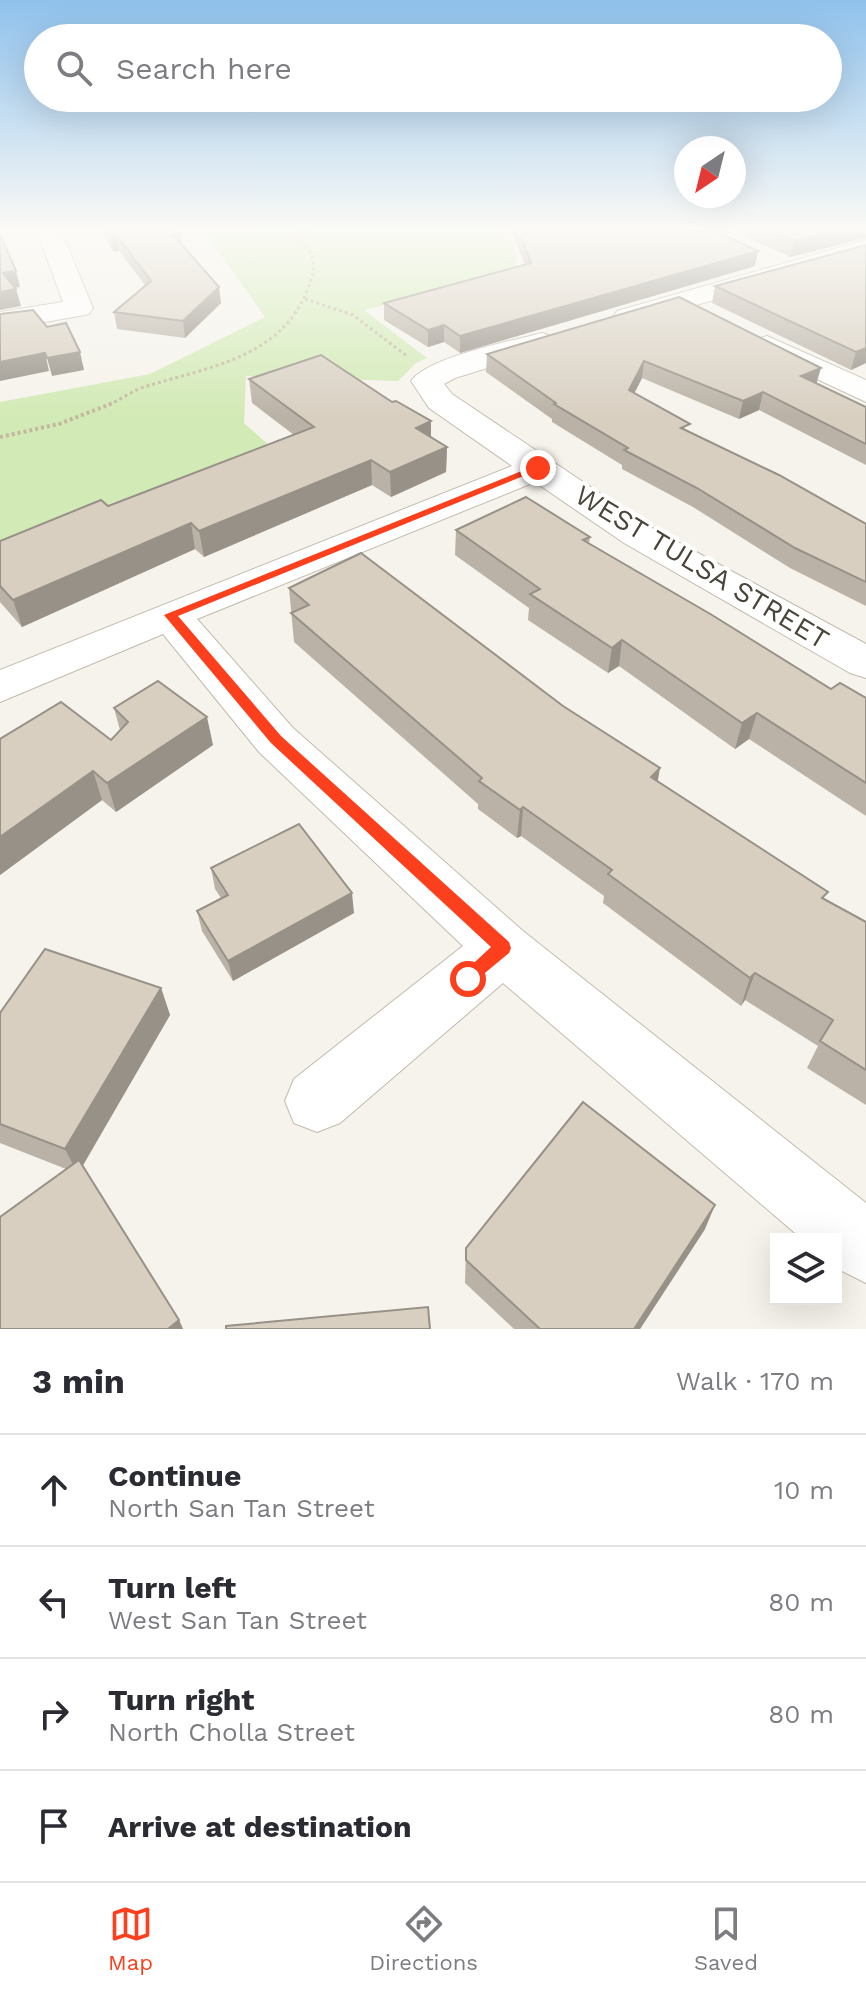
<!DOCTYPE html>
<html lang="en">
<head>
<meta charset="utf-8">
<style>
  :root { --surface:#fff; --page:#f7f7f7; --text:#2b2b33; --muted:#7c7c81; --line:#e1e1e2; --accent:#fc3f1d }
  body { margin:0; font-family:"Work Sans",sans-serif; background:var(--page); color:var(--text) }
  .controls { position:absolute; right:24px; bottom:24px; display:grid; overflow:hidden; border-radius:0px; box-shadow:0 8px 32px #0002 }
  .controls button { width:72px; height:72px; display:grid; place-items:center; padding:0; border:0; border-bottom:2px solid var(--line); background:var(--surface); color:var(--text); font:40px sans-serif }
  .compass { position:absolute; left:674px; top:136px; width:72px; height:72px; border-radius:50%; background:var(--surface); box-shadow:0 8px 32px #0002; rotate:215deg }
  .stop { position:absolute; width:24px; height:24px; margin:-18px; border:6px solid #fc3f1d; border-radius:50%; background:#fff }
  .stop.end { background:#fc3f1d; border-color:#fff; box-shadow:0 2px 8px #0008 }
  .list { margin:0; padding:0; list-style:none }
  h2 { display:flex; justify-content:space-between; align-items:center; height:104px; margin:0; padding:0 32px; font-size:34px }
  h2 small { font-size:26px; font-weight:400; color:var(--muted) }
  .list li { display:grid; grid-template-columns:52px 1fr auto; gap:24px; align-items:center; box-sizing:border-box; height:112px; padding:0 32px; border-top:2px solid var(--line) }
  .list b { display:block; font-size:30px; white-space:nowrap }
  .list p { margin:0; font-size:26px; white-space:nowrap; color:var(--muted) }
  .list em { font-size:26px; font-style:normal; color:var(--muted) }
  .icon { flex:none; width:44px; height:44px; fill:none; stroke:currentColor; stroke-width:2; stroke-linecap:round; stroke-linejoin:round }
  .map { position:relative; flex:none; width:866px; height:1329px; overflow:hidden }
  .search { position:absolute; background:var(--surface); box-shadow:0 8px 32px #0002; left:24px; right:24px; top:24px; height:88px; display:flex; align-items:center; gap:20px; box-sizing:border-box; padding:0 28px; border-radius:44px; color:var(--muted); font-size:30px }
  .sheet { height:552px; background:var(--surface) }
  nav { display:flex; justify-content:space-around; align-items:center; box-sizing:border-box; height:112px; border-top:2px solid var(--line); background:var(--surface); font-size:22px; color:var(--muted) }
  nav a { display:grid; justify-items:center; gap:4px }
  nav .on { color:var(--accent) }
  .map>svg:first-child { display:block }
</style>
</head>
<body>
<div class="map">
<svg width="866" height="1329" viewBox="0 0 866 1329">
  <rect width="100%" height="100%" fill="#f6f3ec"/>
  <path fill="#d2eab5" d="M204,231H494L515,243L516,272L364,310L427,358L416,363L398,381L246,376L244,423L272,448L73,516L0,546V402L150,374L265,317Z"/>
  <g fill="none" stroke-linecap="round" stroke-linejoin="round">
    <g stroke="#c2bbae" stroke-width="2">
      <g id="minor">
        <path d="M37,231H61L93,308L89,314L79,316L0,330V312L63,302Z"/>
        <path d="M866,240V256L627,325L617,323L613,317L617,311Z"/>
        <path d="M542,333L552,336L557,342L552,348L455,378L444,384L452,394L650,527L866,644V678L850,673L624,543L535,482L197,619L293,728L523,931L866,1203V1283L836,1268V1239H802L503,983L340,1123L317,1132L294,1123L285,1101L294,1079L463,946L259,752L163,634L0,702V670L512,466L429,408L411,381C428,357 512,341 542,333Z"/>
        <path d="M767,336L866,380V402L757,351L752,345L757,339Z"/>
      </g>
    </g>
    <g stroke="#c4b79f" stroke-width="3" stroke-dasharray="3 3" stroke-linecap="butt">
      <path d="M296,234L307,231"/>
      <path d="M305,299L353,315L407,356"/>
      <path d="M109,405C121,399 134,390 147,386C206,368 279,358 306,293C320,260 315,255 290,231"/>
    </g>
    <path stroke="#c4b79f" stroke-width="4" stroke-dasharray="3 3" stroke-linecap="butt" d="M0,437L59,424L113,403"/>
    <use href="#minor" fill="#fff" fill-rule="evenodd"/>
  </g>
  <g fill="#bab2a6">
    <path d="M100,231H177L181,235L182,246L221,303L185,338L117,329L114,312L145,285L119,251L114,252Z"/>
    <path d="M512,231H715L755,266L460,353L444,342L428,347L384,320V303L525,265Z"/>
    <path d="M734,231H866V238L790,257Z"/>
    <path d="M866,245V363L851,370L712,303L715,286Z"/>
    <path d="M679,297L817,384L866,407V465L759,410L739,419L642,378L634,393L688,431L866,524V606L790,568L693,507L622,469V465L552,422V419L486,372L487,354Z"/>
    <path d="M249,379L431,437L447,447L446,472L391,497L372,485L204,557L195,549L22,627L0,602V541L108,506L294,435L252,403Z"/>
    <path d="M456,530L590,537L589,543L831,689L866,698V816L749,739L735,749L619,666L608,673L528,620L529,608L455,555Z"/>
    <path d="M289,588L658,781L825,899L866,922V1105L807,1068L818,1046L745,1000L741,1006L603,903L604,896L521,836L517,838L478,809V804L294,642Z"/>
    <path d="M114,708L213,745L116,812L102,800L0,875V739L111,740L120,730Z"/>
    <path d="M211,868L354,913L233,981L202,931L197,911L221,898L215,889Z"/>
    <path d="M161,988L170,1015L82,1166L179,1320L183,1329H0L66,1169L0,1143V1013Z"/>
    <path d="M705,1229L640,1329H514L465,1283L466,1248Z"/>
  </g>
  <g fill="#979187">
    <path d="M835,231H866V238L790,257L794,241Z"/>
    <path d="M116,235L119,251L114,252L111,236Z"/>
    <path d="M181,235L183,251L174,236Z"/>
    <path d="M758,251L755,266L460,353V336Z"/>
    <path d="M16,271L20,287L8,289L3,273Z"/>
    <path d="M219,287L221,303L185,338L183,321Z"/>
    <path d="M16,289L21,306L0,310V292Z"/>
    <path d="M444,325V342L428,347V330Z"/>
    <path d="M866,348V363L851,370L856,352Z"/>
    <path d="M80,352L84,370L52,376L47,358Z"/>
    <path d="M45,353L49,371L0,381V362Z"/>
    <path d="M644,361L642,378L627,408L629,390Z"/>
    <path d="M821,368L816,385L801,376Z"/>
    <path d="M763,392L759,410L739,419L743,401Z"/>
    <path d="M431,421V446L416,428Z"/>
    <path d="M447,447L446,472L391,497L390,472Z"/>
    <path d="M371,460L372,485L204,557L199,531Z"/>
    <path d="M191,523L195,549L22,627L13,600Z"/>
    <path d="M622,640L619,666L608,673L612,648Z"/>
    <path d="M757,713L749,739L735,749L742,723Z"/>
    <path d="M207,717L213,745L116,812L107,783Z"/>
    <path d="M660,768L655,797L651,777Z"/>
    <path d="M93,771L102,800L0,875V837Z"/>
    <path d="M523,807L521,836L517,838L520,810Z"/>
    <path d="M352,893L354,913L233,981L228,961Z"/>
    <path d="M755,973L745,1000L741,1006L750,978Z"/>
    <path d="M161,988L170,1015L78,1174L65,1149Z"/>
    <path d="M715,1205L705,1229L640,1329H634Z"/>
    <path d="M179,1320L183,1329H168Z"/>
  </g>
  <g fill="#d8cfc1" stroke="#979187" stroke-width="2">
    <path d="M108,231H177L181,235L174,236L219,287L183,321L114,312L151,281L116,235L111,236Z"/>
    <path d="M519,231H715L758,251L460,336L444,325L428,330L384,303L531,263Z"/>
    <path d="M771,231H835L794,241Z"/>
    <path d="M0,234L16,271L3,273L16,289L0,292Z"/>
    <path d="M866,245V348L856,352L715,286Z"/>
    <path d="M679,297L821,368L801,376L866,407V444L763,392L743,401L644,361L629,390L690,424L681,428L779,475L866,524V582L795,548L697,488L624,450L628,448L554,404L556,403L487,354Z"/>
    <path d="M33,310L47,327L66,323L80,352L47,358L45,353L0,362V314Z"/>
    <path d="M321,355L392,402L396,401L431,421L416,428L447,447L390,472L371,460L199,531L191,523L13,600L0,586V541L101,500L108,506L314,427L249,379Z"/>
    <path d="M526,497L590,537L583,540L712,615L831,689L840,683L866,698V783L757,713L742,723L622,640L612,648L530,594L540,589L456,530Z"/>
    <path d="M361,553L563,706L660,768L651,777L828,892L822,898L866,922V1070L820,1041L833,1020L755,973L750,978L608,874L612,870L523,807L520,810L479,781L482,778L291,613L309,605L289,588Z"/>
    <path d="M158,681L207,717L107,783L93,771L0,837V739L61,702L111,740L128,722L114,708Z"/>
    <path d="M299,824L352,893L228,961L197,911L228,895L211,868Z"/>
    <path d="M45,949L161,988L65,1149L0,1124V1013Z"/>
    <path d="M583,1102L715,1205L634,1329H540L466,1260V1248Z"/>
    <path d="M79,1160L179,1320L168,1329H0V1217Z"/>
    <path d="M428,1307L430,1329H226V1326Z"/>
  </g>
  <linearGradient id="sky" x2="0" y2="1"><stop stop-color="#8fc1ec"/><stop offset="0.55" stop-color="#fbfaf6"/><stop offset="1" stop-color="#fbfaf6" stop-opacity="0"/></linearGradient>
  <rect width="866" height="417" fill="url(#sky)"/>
  <path fill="#fc3f1d" d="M534,466L543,468L178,616L281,736L509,942L511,948L509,953L468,987L462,984L459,979L462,974L491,947L271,743L164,615Z"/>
  <g text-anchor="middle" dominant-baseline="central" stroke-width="8" stroke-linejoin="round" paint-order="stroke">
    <g font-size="28" fill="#4b4439" stroke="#fff">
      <text transform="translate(702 567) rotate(31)">WEST TULSA STREET</text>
    </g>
  </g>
</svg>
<div class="controls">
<button><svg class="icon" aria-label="layers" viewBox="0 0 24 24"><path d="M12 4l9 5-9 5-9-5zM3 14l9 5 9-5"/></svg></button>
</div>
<svg class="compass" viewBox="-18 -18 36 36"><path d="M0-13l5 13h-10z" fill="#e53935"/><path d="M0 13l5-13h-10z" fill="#7c7c81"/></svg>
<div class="stop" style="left:468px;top:979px"></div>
<div class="stop end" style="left:538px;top:468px"></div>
<div class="search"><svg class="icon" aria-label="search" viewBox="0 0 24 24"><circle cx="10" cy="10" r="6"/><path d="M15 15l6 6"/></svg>Search here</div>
</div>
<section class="sheet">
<h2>3 min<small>Walk · 170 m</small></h2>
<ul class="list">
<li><svg class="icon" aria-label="ahead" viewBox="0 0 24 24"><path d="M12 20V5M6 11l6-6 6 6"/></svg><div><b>Continue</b><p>North San Tan Street</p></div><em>10 m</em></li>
<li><svg class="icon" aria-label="left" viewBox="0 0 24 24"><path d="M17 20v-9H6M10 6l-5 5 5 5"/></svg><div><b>Turn left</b><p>West San Tan Street</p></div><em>80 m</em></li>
<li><svg class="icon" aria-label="right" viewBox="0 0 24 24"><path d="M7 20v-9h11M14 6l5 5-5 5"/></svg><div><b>Turn right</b><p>North Cholla Street</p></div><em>80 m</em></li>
<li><svg class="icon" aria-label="arrive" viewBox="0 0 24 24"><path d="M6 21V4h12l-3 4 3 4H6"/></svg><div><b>Arrive at destination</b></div></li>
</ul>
</section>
<nav>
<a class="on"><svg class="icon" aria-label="map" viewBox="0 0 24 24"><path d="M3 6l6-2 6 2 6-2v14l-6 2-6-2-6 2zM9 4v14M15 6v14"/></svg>Map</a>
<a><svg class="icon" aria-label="directions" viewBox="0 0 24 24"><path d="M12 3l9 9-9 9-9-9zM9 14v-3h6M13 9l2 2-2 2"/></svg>Directions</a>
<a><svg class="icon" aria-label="saved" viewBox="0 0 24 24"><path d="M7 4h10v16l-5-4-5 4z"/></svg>Saved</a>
</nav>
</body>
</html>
